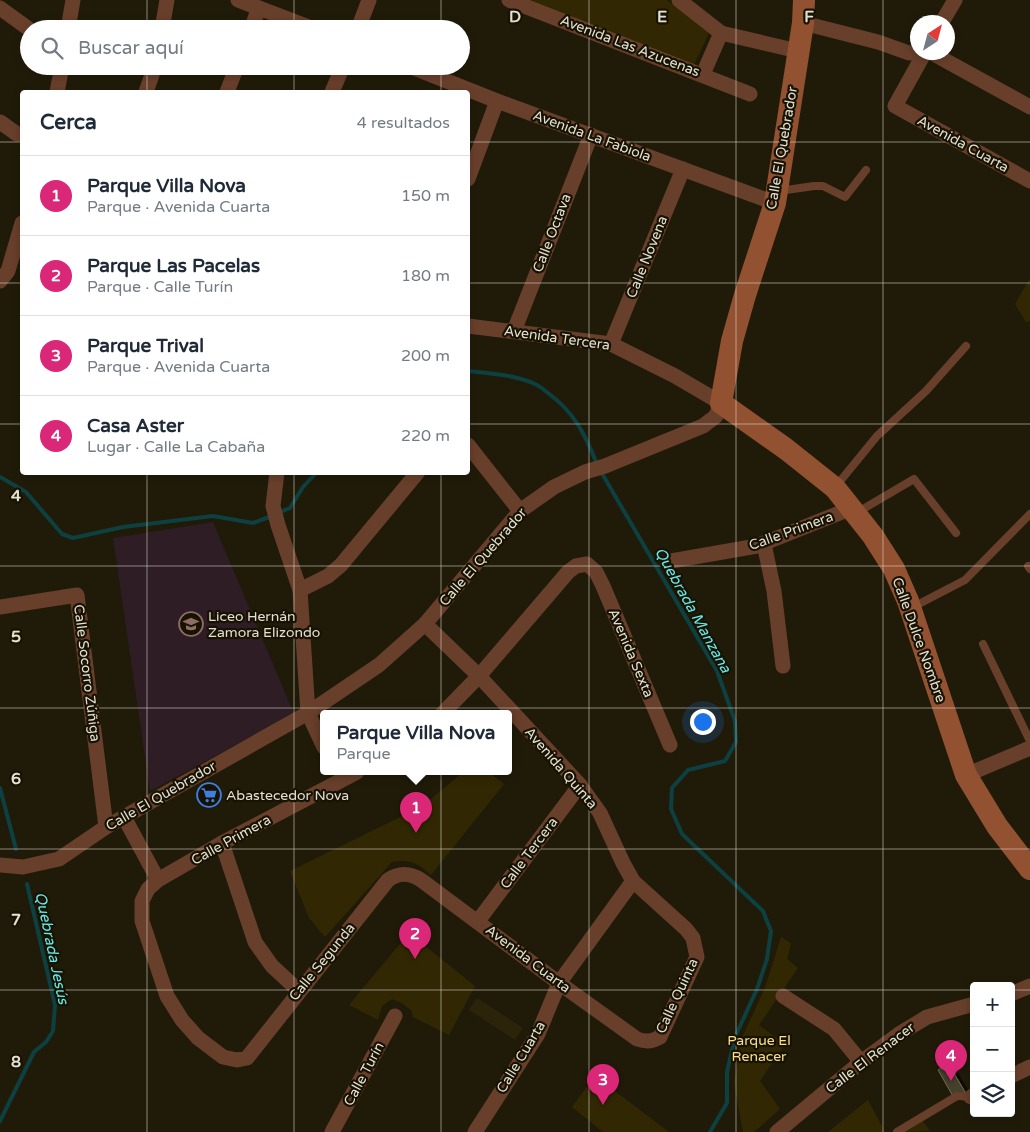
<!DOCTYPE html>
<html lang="es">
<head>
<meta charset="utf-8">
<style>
  :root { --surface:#fff; --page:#f6f6f7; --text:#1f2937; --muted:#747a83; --line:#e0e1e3; --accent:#db2777 }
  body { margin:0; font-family:"Varela Round",sans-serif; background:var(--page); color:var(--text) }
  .controls { position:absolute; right:15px; bottom:15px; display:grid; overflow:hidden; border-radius:5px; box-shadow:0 2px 8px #0003 }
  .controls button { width:45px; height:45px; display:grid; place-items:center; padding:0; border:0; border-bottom:1px solid var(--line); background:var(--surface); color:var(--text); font:25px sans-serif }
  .compass { position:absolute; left:910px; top:15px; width:45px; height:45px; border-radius:50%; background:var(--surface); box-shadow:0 2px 8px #0003; rotate:36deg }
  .you { position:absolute; left:702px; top:721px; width:18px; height:18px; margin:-12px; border:4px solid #fff; border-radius:50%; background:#1a73e8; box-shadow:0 0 0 8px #1a73e833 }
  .badge { display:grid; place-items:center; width:32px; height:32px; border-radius:50%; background:var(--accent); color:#fff; font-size:16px; font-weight:700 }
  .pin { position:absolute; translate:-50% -41px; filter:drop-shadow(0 1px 2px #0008) }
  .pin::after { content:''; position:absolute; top:26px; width:18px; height:15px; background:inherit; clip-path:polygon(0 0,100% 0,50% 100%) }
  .popup { position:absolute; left:320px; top:710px; width:192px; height:65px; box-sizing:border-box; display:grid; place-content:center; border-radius:5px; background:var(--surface); filter:drop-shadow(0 1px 4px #0005); font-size:16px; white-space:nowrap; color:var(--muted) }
  .popup b { font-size:19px; color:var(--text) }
  .popup::after { content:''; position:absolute; left:50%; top:100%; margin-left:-10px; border:10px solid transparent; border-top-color:var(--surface) }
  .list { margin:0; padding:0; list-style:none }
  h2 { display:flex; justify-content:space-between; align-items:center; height:65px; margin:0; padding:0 20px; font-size:21px }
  h2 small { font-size:16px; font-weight:400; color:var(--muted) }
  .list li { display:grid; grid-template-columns:32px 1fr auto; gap:15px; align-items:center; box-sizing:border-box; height:80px; padding:0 20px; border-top:1px solid var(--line) }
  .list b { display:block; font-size:19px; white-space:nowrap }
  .list p { margin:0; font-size:16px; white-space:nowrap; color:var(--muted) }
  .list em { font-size:16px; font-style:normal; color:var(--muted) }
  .icon { flex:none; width:28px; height:28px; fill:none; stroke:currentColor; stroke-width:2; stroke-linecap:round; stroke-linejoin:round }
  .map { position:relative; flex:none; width:1030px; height:1132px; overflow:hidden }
  .search { position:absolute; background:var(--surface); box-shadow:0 2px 8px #0003; left:20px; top:20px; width:450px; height:55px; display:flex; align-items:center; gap:12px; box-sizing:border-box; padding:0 18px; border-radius:28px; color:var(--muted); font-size:19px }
  .panel { position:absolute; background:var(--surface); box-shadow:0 2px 8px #0003; left:20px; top:90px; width:450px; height:385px; border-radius:5px }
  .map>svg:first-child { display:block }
</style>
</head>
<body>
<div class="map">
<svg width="1030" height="1132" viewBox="0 0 1030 1132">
  <defs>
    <filter id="shadow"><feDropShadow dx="5.5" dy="3" stdDeviation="0" flood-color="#0009"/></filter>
  </defs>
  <rect width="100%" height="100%" fill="#201b09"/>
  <path fill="#2b240a" d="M477,998L523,1028L515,1040L469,1010Z"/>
  <path fill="#2e1d24" d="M213,522L294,714L150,791L113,538Z"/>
  <g fill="#312803">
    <path d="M528,0H667L709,33L694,65Z"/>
    <path d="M1030,278V321L1026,322L1015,304Z"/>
    <path d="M463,772H489L504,784L431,875C417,863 411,859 392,862L325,937L309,918L290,871L423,806Z"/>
    <path d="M409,933L475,986L449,1035L413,1017L412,1011L402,1003L392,999L382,1006L378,1020L349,1005Z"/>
    <path d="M781,937L791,943L787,959L798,968L759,1025L785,1044L760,1081L780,1109L754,1132H743L734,1083L741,1040L766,985Z"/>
    <path d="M595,1076L669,1132H603L572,1107Z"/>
    <path d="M868,1100L885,1132H828Z"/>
    <path d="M923,1121L930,1131L904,1132Z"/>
  </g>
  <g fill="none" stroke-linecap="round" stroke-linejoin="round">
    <g stroke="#0d4040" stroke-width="4">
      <path d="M468,371C489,373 516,375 535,384C540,386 544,390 548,393C574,412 585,434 597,464"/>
      <path d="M600,470L717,671L735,721L736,742L725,761L688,770L672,788L671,809L682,834L763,911L771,931L767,959L757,989L735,1037L727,1072V1103L710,1132"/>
      <path d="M0,477L26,492L62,534L73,538L123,527L213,516L253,523L272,516"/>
      <path d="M278,513L290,508L303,487L317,472"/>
      <path d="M0,788L16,849"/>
      <path d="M0,1121L34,1052L46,1042L53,1031L55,1005L27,884"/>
    </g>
  </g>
  <path fill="#45402c" stroke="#6f6955" filter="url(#shadow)" d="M948,1063L965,1092L954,1098L938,1070Z"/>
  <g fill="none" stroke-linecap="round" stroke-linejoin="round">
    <g stroke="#683f2b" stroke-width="8">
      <path d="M779,191L814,186H823L845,197L866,170"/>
      <path d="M837,485L877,436L926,391L966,346"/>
      <path d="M858,512L914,479L956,533"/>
      <path d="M1028,566L1030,569"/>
      <path d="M913,607L965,580L1030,514"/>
      <path d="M983,644L1030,741"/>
      <path d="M897,1132L957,1096L971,1097"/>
    </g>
    <g stroke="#683f2b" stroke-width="15">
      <path d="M238,0L314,29"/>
      <path d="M509,0L750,94"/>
      <path d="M679,0L721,33L798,51"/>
      <path d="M0,8L29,29"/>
      <path d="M942,22L955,0"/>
      <path d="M803,23L878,42L909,53L921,52"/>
      <path d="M68,29L73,0"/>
      <path d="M162,29L167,0"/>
      <path d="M251,29L259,8"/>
      <path d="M358,29L369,0"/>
      <path d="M925,52L895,106L1030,181"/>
      <path d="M930,52L1030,107"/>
      <path d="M409,66L497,101L775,203"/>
      <path d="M703,74L721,33"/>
      <path d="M57,92L62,66"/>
      <path d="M146,92L155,66"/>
      <path d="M227,92L237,66"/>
      <path d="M332,92L343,66"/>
      <path d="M0,122L17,134H22"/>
      <path d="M468,179L497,101"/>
      <path d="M0,281L8,271L22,223"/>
      <path d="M514,331L591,135"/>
      <path d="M611,344L683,169"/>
      <path d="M468,445L520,511"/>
      <path d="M277,472L273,506L278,525L300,590L308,713L324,747"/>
      <path d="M764,544L774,591L783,666"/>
      <path d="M671,561L757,546L852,508"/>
      <path d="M300,590L328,576L341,565L418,472"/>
      <path d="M0,607L77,595L106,827"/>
      <path d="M442,714L479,676L568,572L576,566L587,564L596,572L603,586L670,745"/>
      <path d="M966,775L1030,748"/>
      <path d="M124,817L158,880L148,889L142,901V921L167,996L182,1020L198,1038L223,1057L237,1060L247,1058L388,880C400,872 410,873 421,880L559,983L637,1039C646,1042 651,1042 660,1037L697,957L693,938L686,929L633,881L623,863L600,813L580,785L479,676L425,624"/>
      <path d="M222,843L255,942L272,966L299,991"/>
      <path d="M0,865L23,867L59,859L106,827L308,713L379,665L425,624L520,511L554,487L585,472L605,466L703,426L716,416L721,403L675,376L611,344L468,326"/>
      <path d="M158,880L222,843L357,772"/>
      <path d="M478,921L580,785"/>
      <path d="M1011,994L1030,986"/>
      <path d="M783,996L834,1029L861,1062"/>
      <path d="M1011,1076L1030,1067"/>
      <path d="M971,1097L974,1095"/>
      <path d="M332,1132L395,1016"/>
      <path d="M475,1132L538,1034L559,983L633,881"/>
      <path d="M777,1132L861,1062L899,1034L927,1017L974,1004"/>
    </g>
    <path stroke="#925130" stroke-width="22" d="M804,0L803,23L775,203L745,295L732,341L721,403L786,449L835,488L873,536L894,569L908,601L966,775L997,826L1030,869"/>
  </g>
  <path fill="none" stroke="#e2dfd3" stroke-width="1" stroke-opacity="0.55" d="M147,0V29M294,0V29M441,0V29M589,0V1132M736,0V1132M883,0V1132M147,66V92M294,66V92M441,66V92M0,142H22M468,142H1030M0,283H22M468,283H1030M0,424H22M468,424H1030M147,472V1132M294,472V1132M441,472V1132M0,566H1030M0,708H1030M0,849H1030M0,990H974M1011,990H1030"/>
  <defs>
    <g id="school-ring" transform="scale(1.25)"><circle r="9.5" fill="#171202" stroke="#8d6e63" stroke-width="1.5"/><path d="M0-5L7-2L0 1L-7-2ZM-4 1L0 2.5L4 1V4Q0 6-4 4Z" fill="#8d6e63"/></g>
    <g id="supermarket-ring" transform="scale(1.25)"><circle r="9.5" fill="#171202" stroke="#3f7fe0" stroke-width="1.5"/><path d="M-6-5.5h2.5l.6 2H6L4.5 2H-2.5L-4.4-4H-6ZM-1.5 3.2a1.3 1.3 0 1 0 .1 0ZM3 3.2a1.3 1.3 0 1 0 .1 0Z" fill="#3f7fe0"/></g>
  </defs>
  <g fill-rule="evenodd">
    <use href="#school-ring" x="191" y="624"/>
    <use href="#supermarket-ring" x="209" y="795"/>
  </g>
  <g text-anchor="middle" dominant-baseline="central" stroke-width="4.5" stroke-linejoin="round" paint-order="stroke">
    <g font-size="14" fill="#e2dfd3" stroke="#171202">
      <text transform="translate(630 46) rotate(21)">Avenida Las Azucenas</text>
      <text transform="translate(592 136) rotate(20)">Avenida La Fabiola</text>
      <text transform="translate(963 144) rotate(29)">Avenida Cuarta</text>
      <text transform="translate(782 148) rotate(-80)">Calle El Quebrador</text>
      <text transform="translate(552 233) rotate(-69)">Calle Octava</text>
      <text transform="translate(647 257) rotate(-68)">Calle Novena</text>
      <text transform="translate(557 338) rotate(8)">Avenida Tercera</text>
      <text transform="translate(791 531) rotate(-20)">Calle Primera</text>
      <text transform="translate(483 557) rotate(-49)">Calle El Quebrador</text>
      <text transform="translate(919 640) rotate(70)">Calle Dulce Nombre</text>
      <text transform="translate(631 653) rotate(67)">Avenida Sexta</text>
      <text transform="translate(87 673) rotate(83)">Calle Socorro Zúñiga</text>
      <text transform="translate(561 768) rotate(49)">Avenida Quinta</text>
      <text transform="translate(161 796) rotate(-30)">Calle El Quebrador</text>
      <text transform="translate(231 840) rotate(-29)">Calle Primera</text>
      <text transform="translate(529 853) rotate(-53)">Calle Tercera</text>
      <text transform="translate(528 959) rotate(37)">Avenida Cuarta</text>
      <text transform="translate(322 962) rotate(-51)">Calle Segunda</text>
      <text transform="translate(677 996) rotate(-65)">Calle Quinta</text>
      <text transform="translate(521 1057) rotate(-59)">Calle Cuarta</text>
      <text transform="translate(870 1058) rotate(-37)">Calle El Renacer</text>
      <text transform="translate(364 1074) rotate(-62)">Calle Turín</text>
    </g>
    <g font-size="14" fill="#e2dfd3" stroke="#171202" text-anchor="start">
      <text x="208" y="616">Liceo Hernán<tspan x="208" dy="16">Zamora Elizondo</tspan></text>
      <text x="226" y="795">Abastecedor Nova</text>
    </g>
    <g font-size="14" fill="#f9e084" stroke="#171202">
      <text x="759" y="1040">Parque El<tspan x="759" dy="16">Renacer</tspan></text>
    </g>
    <g font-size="15" font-style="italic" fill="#65e9ea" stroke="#171202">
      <text transform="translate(693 610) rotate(61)">Quebrada Manzana</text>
      <text transform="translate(52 948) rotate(78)">Quebrada Jesús</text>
    </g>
  </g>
  <g font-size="16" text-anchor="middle" font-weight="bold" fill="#e2dfd3" stroke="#171202" stroke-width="4.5" stroke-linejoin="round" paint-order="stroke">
    <text x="515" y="22">D</text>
    <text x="662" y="22">E</text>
    <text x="809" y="22">F</text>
    <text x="16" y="501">4</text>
    <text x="16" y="642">5</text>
    <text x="16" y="784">6</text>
    <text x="16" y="925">7</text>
    <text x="16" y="1067">8</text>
  </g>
</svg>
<div class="controls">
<button>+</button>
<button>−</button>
<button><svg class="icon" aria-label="layers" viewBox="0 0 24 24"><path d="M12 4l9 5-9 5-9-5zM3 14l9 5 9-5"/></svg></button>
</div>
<svg class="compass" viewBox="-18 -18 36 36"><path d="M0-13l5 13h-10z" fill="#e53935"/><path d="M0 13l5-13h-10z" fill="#747a83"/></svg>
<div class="you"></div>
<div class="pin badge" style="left:416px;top:833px">1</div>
<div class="popup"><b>Parque Villa Nova</b>Parque</div>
<div class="pin badge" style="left:415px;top:959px">2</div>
<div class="pin badge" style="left:603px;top:1105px">3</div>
<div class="pin badge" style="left:951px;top:1081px">4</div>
<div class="search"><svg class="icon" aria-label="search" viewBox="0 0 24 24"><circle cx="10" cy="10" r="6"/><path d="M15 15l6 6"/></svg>Buscar aquí</div>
<section class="panel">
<h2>Cerca<small>4 resultados</small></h2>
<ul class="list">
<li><span class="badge">1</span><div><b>Parque Villa Nova</b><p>Parque · Avenida Cuarta</p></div><em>150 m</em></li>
<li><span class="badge">2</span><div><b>Parque Las Pacelas</b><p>Parque · Calle Turín</p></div><em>180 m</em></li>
<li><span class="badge">3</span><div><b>Parque Trival</b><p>Parque · Avenida Cuarta</p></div><em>200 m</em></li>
<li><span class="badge">4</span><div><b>Casa Aster</b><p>Lugar · Calle La Cabaña</p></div><em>220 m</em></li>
</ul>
</section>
</div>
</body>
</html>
